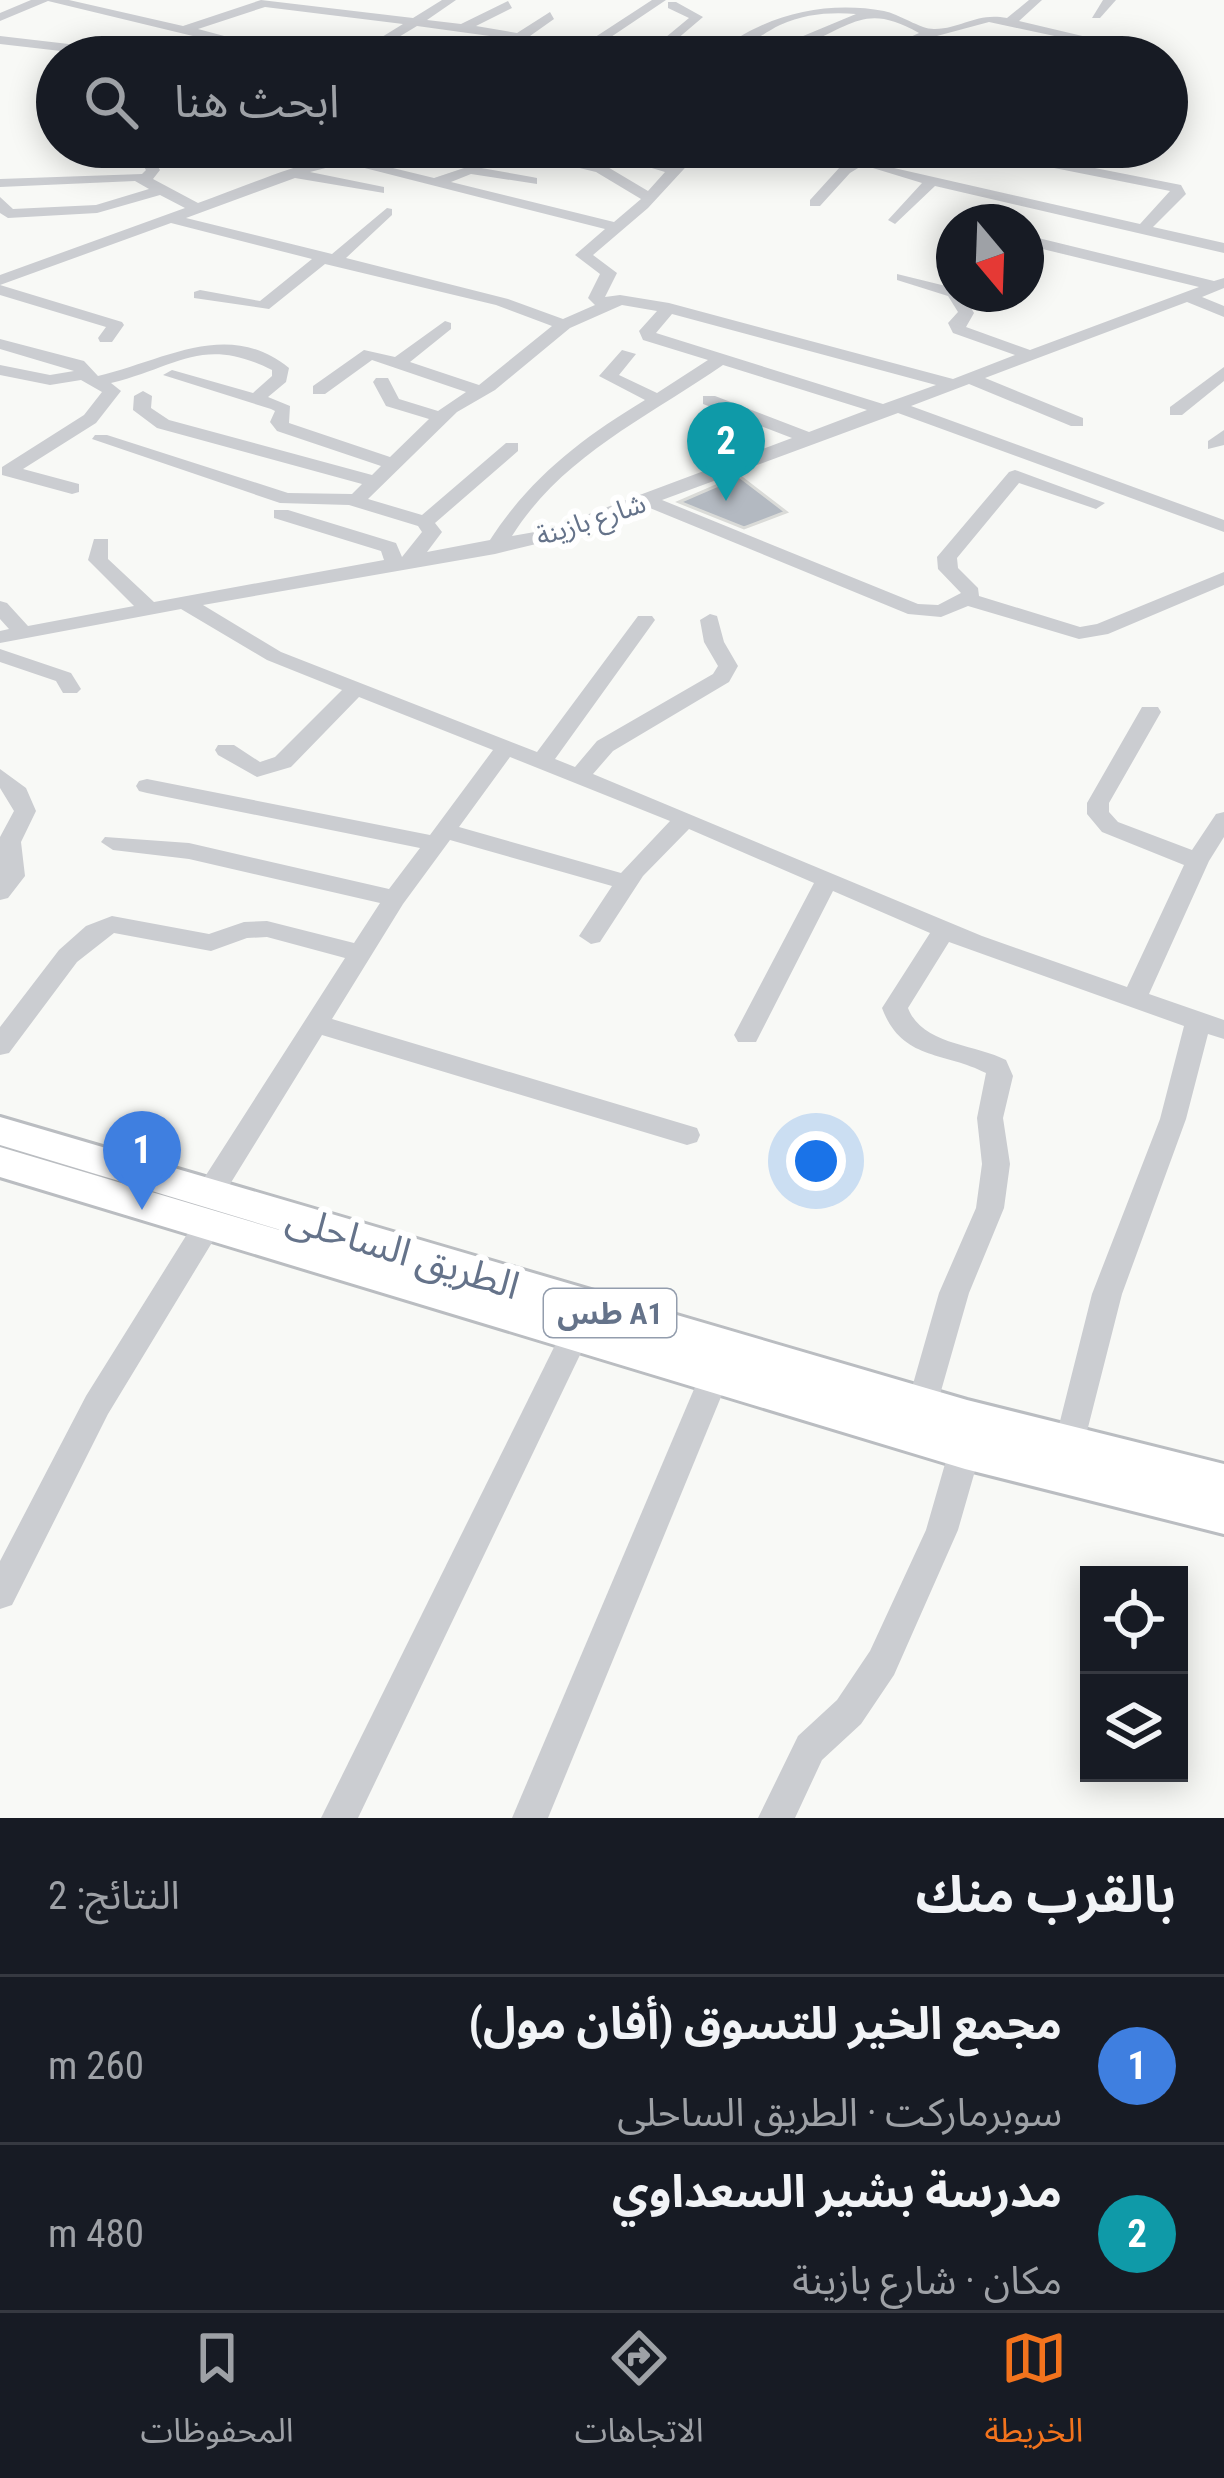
<!DOCTYPE html>
<html lang="ar">
<head>
<meta charset="utf-8">
<style>
  :root { --surface:#171b24; --page:#242831; --text:#f1f3f6; --muted:#9ea1a6; --line:#363941; --accent:#f2731d }
  body { margin:0; font-family:"Roboto Condensed","Noto Sans Arabic",sans-serif; background:var(--page); color:var(--text); direction:rtl }
  .controls { position:absolute; right:36px; bottom:36px; display:grid; overflow:hidden; border-radius:0px; box-shadow:0 6px 30px #0003 }
  .controls button { width:108px; height:108px; display:grid; place-items:center; padding:0; border:0; border-bottom:3px solid var(--line); background:var(--surface); color:var(--text); font:60px sans-serif }
  .compass { position:absolute; left:936px; top:204px; width:108px; height:108px; border-radius:50%; background:var(--surface); box-shadow:0 6px 30px #0003; rotate:161deg }
  .you { position:absolute; left:816px; top:1161px; width:42px; height:42px; margin:-30px; border:9px solid #fff; border-radius:50%; background:#1a73e8; box-shadow:0 0 0 18px #1a73e833 }
  .badge { display:grid; place-items:center; width:78px; height:78px; border-radius:50%; background:var(--accent); color:#fff; font-size:39px; font-weight:700 }
  .pin { position:absolute; translate:-50% -99px; filter:drop-shadow(0 3px 6px #0008) }
  .pin::after { content:''; position:absolute; top:63px; width:42px; height:36px; background:inherit; clip-path:polygon(0 0,100% 0,50% 100%) }
  .list { margin:0; padding:0; list-style:none }
  h2 { display:flex; justify-content:space-between; align-items:center; height:156px; margin:0; padding:0 48px; font-size:51px }
  h2 small { font-size:39px; font-weight:400; color:var(--muted) }
  .list li { display:grid; grid-template-columns:78px 1fr auto; gap:36px; align-items:center; box-sizing:border-box; height:168px; padding:0 48px; border-top:3px solid var(--line) }
  .list b { display:block; font-size:45px; white-space:nowrap }
  .list p { margin:0; font-size:39px; white-space:nowrap; color:var(--muted) }
  .list em { font-size:39px; font-style:normal; color:var(--muted) }
  .icon { flex:none; width:66px; height:66px; fill:none; stroke:currentColor; stroke-width:2; stroke-linecap:round; stroke-linejoin:round }
  .map { position:relative; flex:none; width:1224px; height:1818px; overflow:hidden; direction:ltr }
  .search { position:absolute; background:var(--surface); box-shadow:0 6px 30px #0003; left:36px; right:36px; top:36px; height:132px; display:flex; align-items:center; gap:30px; box-sizing:border-box; padding:0 42px; border-radius:66px; color:var(--muted); font-size:45px }
  .sheet { height:492px; background:var(--surface) }
  nav { display:flex; justify-content:space-around; align-items:center; box-sizing:border-box; height:168px; border-top:3px solid var(--line); background:var(--surface); font-size:33px; color:var(--muted) }
  nav a { display:grid; justify-items:center; gap:6px }
  nav .on { color:var(--accent) }
  .map>svg:first-child { display:block }
</style>
</head>
<body>
<div class="map">
<svg width="1224" height="1818" viewBox="0 0 1224 1818">
  <rect width="100%" height="100%" fill="#f8f9f6"/>
  <path fill="#b3b9c1" stroke="#dadbd8" stroke-width="3" d="M739,476L786,512L744,528L679,502Z"/>
  <g fill="none" stroke-linecap="round" stroke-linejoin="round">
    <g stroke="#babdc1" stroke-width="6">
      <path id="highway" d="M0,1117L967,1400L1224,1464V1534L965,1469L0,1177V1147L320,1242L0,1145Z"/>
    </g>
    <g fill="#cbcdd1" fill-rule="evenodd">
      <path d="M31,0H69L183,26L261,0L413,18L442,0H456L427,20L461,24L508,1L512,8L476,26L517,33L550,12L554,19L530,36L583,45L652,0H666L596,47L635,57L582,55L512,40L479,57H463L497,37L417,26L369,55L364,54V48L403,24L265,7L198,29L302,57H280L48,1L0,21V13Z"/>
      <path d="M1029,0H1042L1019,21L1112,43L1106,47L989,22L922,40L981,57H959L911,44L884,57H868L919,33C868,4 855,23 806,44L802,57H790L796,39L856,14C829,12 805,14 780,25C757,36 737,57 712,57C759,16 822,0 884,11C899,14 922,30 935,29C963,28 977,12 1007,18Z"/>
      <path d="M1103,0H1116L1100,18H1092Z"/>
      <path d="M668,2H676L703,17L656,57H642L689,18L668,8Z"/>
      <path d="M0,36L120,50L126,54L113,57L0,44Z"/>
      <path d="M1021,41L1031,44L1017,57H1003Z"/>
      <path d="M414,48L441,54L442,57L409,55L408,52Z"/>
      <path d="M138,147H152L149,152L160,170L153,179L198,203C263,180 332,147 402,147L360,160L434,178L470,166L532,177L537,178V184L471,174L451,182L614,222L641,199L596,172L492,147H519L606,166L648,191L665,172L582,147H605L672,165L686,150L743,147L695,157L648,208L593,255L617,273L605,297L620,295L669,303L953,379L1015,355L953,333L948,323L958,312L948,296L897,280V274L954,288V294H963L974,313L966,327L1030,350L1199,287L1026,245V235L1214,281L1224,278V288L1202,297L1224,306V317L1187,302L985,378L1083,418V426H1071L969,384L911,406L1224,520V532L898,413L662,500L918,604L938,605L961,593L938,569L937,557L1009,472L1015,470L1105,503L1096,509L1019,483L957,558L958,568L978,588L979,596L1080,627L1097,624L1224,572V585L1108,634L1079,639L968,606L941,617L908,614L645,506L557,539L495,554L203,605L281,652L537,752L638,616H652L655,620L555,759L575,767L597,741L713,674L718,666L704,642L700,620L710,614L717,616L724,642L738,666L729,682L613,751L593,774L982,936L1127,987L1184,865L1102,832L1087,814V803L1142,707H1158L1161,712L1109,803V812L1118,822L1192,850L1216,814L1224,812V837L1209,861L1149,994L1224,1020V1039L1208,1034L1186,1119L1122,1294L1081,1455L1070,1459L1059,1455L1054,1445L1092,1294L1160,1119L1184,1026L949,942L908,1008C922,1045 975,1044 1006,1060L1013,1076L1003,1118L1010,1164L1004,1208L969,1293L937,1405L933,1414L922,1418L911,1414L907,1405L939,1293L976,1208L982,1164L977,1118L986,1073C943,1051 902,1061 882,1008L930,933L833,891L756,1042H738L734,1035L814,883L689,829L643,876L600,942L591,944L579,936L612,886L450,840L403,904L332,1019L697,1128L700,1135L697,1142L687,1145L322,1035L219,1202L209,1205L199,1202L195,1194L199,1186L345,958L267,937L247,938L211,951L114,933L77,962L9,1053L0,1055V1027L59,950L86,926L112,916L209,934L244,922L267,921L354,943L380,903L189,859L113,850L101,842L105,837L189,843L389,889L420,848L147,793L139,791L136,786L139,781L147,779L430,835L493,750L359,697L291,767L257,777L218,755L215,750L218,745H234L260,762L275,757L342,690L267,660L181,609L0,643V631L9,629L0,619V601L7,603L28,626L134,606L88,560L94,539H108V559L154,602L384,560L381,551L274,518V510H288L396,543L402,557L422,532L418,526L349,505L280,503L92,439L95,435H107L288,493L352,494L362,484L157,428L133,410L134,396L143,391L152,396L151,408L169,420L372,475L381,466L277,431L270,422L275,411L271,409L163,375L172,370L253,393L272,376V370C202,335 178,367 111,383L121,391L96,423L23,469L79,484V492L72,494L2,475V467L84,415L102,392L81,380L50,385L0,375V365L50,375L74,371L0,349V339L84,361L98,376C163,361 228,318 289,368L286,382L268,397L290,406L289,423L390,457L429,419L386,406L373,382L376,378H388L399,399L438,411L466,392L372,360L325,394H313V386L364,350L395,357L445,321L451,323V329L410,362L479,385L552,326L496,305L325,264L269,309L194,298V292L200,290L260,301L312,259L171,223L0,285V275L185,208L160,195L97,213L8,218L0,213V197L13,209L96,205L149,189L135,181L0,187V179L142,174L146,170L135,152ZM345,163L605,229L575,255L600,274L588,298L595,305L563,319L508,299L346,258L392,215V209L387,208L332,254L186,218L295,178L384,193V187L310,172ZM622,305L657,311L639,331L643,340L708,360L657,393L619,375L636,354L622,350L599,376L645,400C582,438 530,478 490,540L427,552L442,532L435,523L518,451V443H506L422,515L368,499L457,412L495,390L570,328ZM672,314L936,385L883,404L656,333ZM723,365L867,410L809,432L715,396H703V404L792,438L546,530L512,536C562,456 648,417 723,365ZM510,757L670,821L621,873L459,827Z"/>
      <path d="M184,147H223L224,149L217,153Z"/>
      <path d="M845,147H859L867,157L894,168L1140,224L1170,191L1034,164L1020,154L1025,147H1039L1035,153L1039,157L1181,185L1186,194L1153,227L1224,243V253L935,186L895,224L888,220L922,183L863,165L850,173L820,206H810V200L840,167L854,159Z"/>
      <path d="M0,285L122,322L124,325L112,342H100L98,338L106,327L0,295Z"/>
      <path d="M1224,367V381L1182,415H1170V407Z"/>
      <path d="M1224,430V445L1208,449V441Z"/>
      <path d="M0,649L71,673L81,689L77,693H63L56,681L0,662Z"/>
      <path d="M0,769L26,788L36,811L21,842L25,876L8,898L0,900V837L14,811L0,788Z"/>
      <path d="M209,1212L219,1215L223,1223L219,1231L108,1414L12,1605L0,1609V1561L86,1396L199,1215Z"/>
      <path d="M575,1322L585,1325L590,1334L358,1818H321L565,1325Z"/>
      <path d="M715,1362L726,1366L730,1375L548,1818H512L700,1375L704,1366Z"/>
      <path d="M965,1436L976,1440L981,1450L958,1530L894,1675L861,1724L822,1760L795,1818H758L798,1736L837,1700L870,1651L926,1530L949,1450L954,1440Z"/>
    </g>
    <use href="#highway" fill="#fff" fill-rule="evenodd"/>
  </g>
  <g text-anchor="middle" dominant-baseline="central" stroke-width="12" stroke-linejoin="round" paint-order="stroke">
    <g font-size="27" fill="#65738a" stroke="#fff">
      <text transform="translate(591 520) rotate(-18)">شارع بازينة</text>
    </g>
    <rect fill="#fff" stroke="#939dad" stroke-width="3" x="544" y="1289" width="132" height="48" rx="9"/>
    <g font-size="30" font-weight="bold" fill="#65738a">
      <text x="610" y="1313">طس A1</text>
    </g>
    <g font-size="39" fill="#65738a" stroke="#fff">
      <text transform="translate(403 1252) rotate(17)">الطريق الساحلى</text>
    </g>
  </g>
</svg>
<div class="controls">
<button><svg class="icon" aria-label="locate" viewBox="0 0 24 24"><circle cx="12" cy="12" r="6"/><path d="M12 2v4M12 18v4M2 12h4M18 12h4"/></svg></button>
<button><svg class="icon" aria-label="layers" viewBox="0 0 24 24"><path d="M12 4l9 5-9 5-9-5zM3 14l9 5 9-5"/></svg></button>
</div>
<svg class="compass" viewBox="-18 -18 36 36"><path d="M0-13l5 13h-10z" fill="#e53935"/><path d="M0 13l5-13h-10z" fill="#9ea1a6"/></svg>
<div class="you"></div>
<div class="pin badge" style="left:142px;top:1210px;background:#3f7fe0">1</div>
<div class="pin badge" style="left:726px;top:501px;background:#0f9aa8">2</div>
<div class="search"><svg class="icon" aria-label="search" viewBox="0 0 24 24"><circle cx="10" cy="10" r="6"/><path d="M15 15l6 6"/></svg>ابحث هنا</div>
</div>
<section class="sheet">
<h2>بالقرب منك<small>النتائج: 2</small></h2>
<ul class="list">
<li><span class="badge" style="background:#3f7fe0">1</span><div><b>مجمع الخير للتسوق (أفان مول)</b><p>سوبرماركت · الطريق الساحلى</p></div><em>260 m</em></li>
<li><span class="badge" style="background:#0f9aa8">2</span><div><b>مدرسة بشير السعداوي</b><p>مكان · شارع بازينة</p></div><em>480 m</em></li>
</ul>
</section>
<nav>
<a class="on"><svg class="icon" aria-label="map" viewBox="0 0 24 24"><path d="M3 6l6-2 6 2 6-2v14l-6 2-6-2-6 2zM9 4v14M15 6v14"/></svg>الخريطة</a>
<a><svg class="icon" aria-label="directions" viewBox="0 0 24 24"><path d="M12 3l9 9-9 9-9-9zM9 14v-3h6M13 9l2 2-2 2"/></svg>الاتجاهات</a>
<a><svg class="icon" aria-label="saved" viewBox="0 0 24 24"><path d="M7 4h10v16l-5-4-5 4z"/></svg>المحفوظات</a>
</nav>
</body>
</html>
